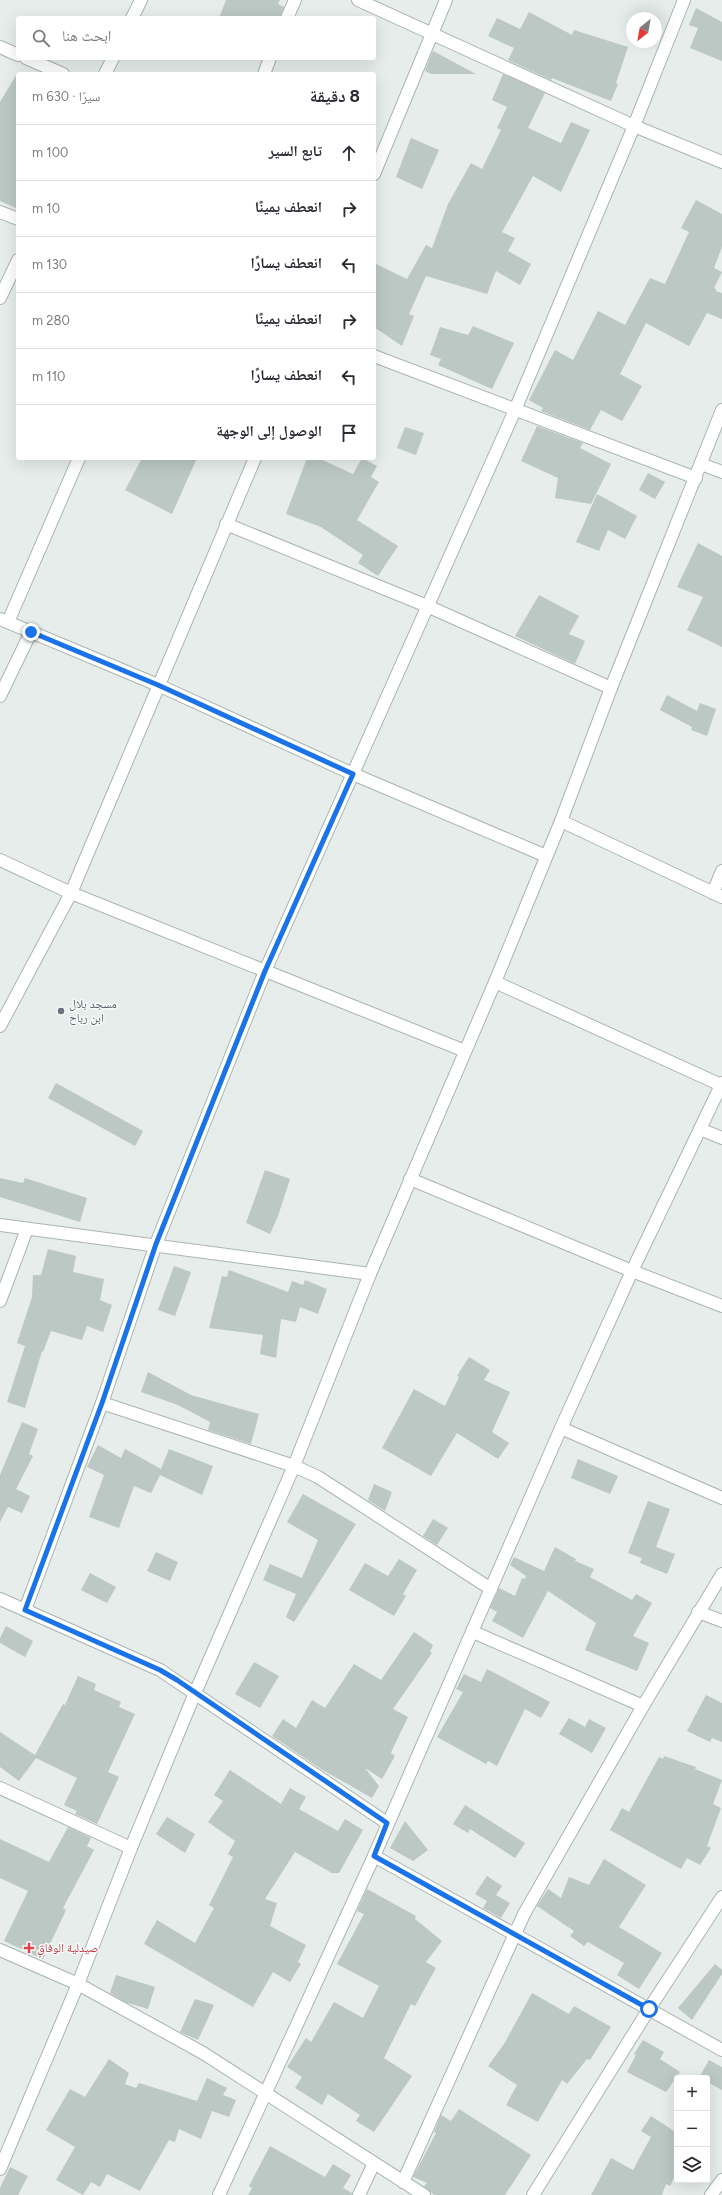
<!DOCTYPE html>
<html lang="ar">
<head>
<meta charset="utf-8">
<style>
  :root { --surface:#fff; --page:#f2f2f3; --text:#2b2b33; --muted:#7c7c81; --line:#e1e1e2 }
  body { margin:0; font-family:Figtree,"Noto Naskh Arabic",sans-serif; background:var(--page); color:var(--text); direction:rtl }
  .controls { position:absolute; right:12px; bottom:12px; display:grid; overflow:hidden; border-radius:4px; box-shadow:0 4px 16px #0002 }
  .controls button { width:36px; height:36px; display:grid; place-items:center; padding:0; border:0; border-bottom:1px solid var(--line); background:var(--surface); color:var(--text); font:20px sans-serif }
  .compass { position:absolute; left:626px; top:12px; width:36px; height:36px; border-radius:50%; background:var(--surface); box-shadow:0 4px 16px #0002; rotate:211deg }
  .stop { position:absolute; width:12px; height:12px; margin:-9px; border:3px solid #1a73e8; border-radius:50%; background:#fff }
  .stop.end { background:#1a73e8; border-color:#fff; box-shadow:0 1px 4px #0008 }
  .list { margin:0; padding:0; list-style:none }
  h2 { display:flex; justify-content:space-between; align-items:center; height:52px; margin:0; padding:0 16px; font-size:17px }
  h2 small { font-size:13px; font-weight:400; color:var(--muted) }
  .list li { display:grid; grid-template-columns:26px 1fr auto; gap:12px; align-items:center; box-sizing:border-box; height:56px; padding:0 16px; border-top:1px solid var(--line) }
  .list b { display:block; font-size:15px; white-space:nowrap }
  .list em { font-size:13px; font-style:normal; color:var(--muted) }
  .icon { flex:none; width:22px; height:22px; fill:none; stroke:currentColor; stroke-width:2; stroke-linecap:round; stroke-linejoin:round }
  .map { position:relative; flex:none; width:722px; height:2195px; overflow:hidden; direction:ltr }
  .search { position:absolute; background:var(--surface); box-shadow:0 4px 16px #0002; left:16px; top:16px; width:360px; height:44px; display:flex; align-items:center; gap:10px; box-sizing:border-box; padding:0 14px; border-radius:4px; color:var(--muted); font-size:15px }
  .panel { position:absolute; background:var(--surface); box-shadow:0 4px 16px #0002; left:16px; top:72px; width:360px; height:388px; border-radius:4px; direction:rtl }
  .map>svg:first-child { display:block }
</style>
</head>
<body>
<div class="map">
<svg width="722" height="2195" viewBox="0 0 722 2195">
  <rect width="100%" height="100%" fill="#e6edea"/>
  <g fill="#bbc8c3">
    <path d="M226,0H280L278,4L284,7L280,18H219Z"/>
    <path d="M696,8L722,22V61L690,48L698,28L689,25Z"/>
    <path d="M529,12L572,35L574,30L628,47L616,83L618,84L611,101L552,78L551,80L508,60L514,48L488,36L497,18L520,29Z"/>
    <path d="M433,51L476,74H431L425,71Z"/>
    <path d="M18,72V209L0,201V102Z"/>
    <path d="M503,74L545,93L528,128L561,143L571,122L590,130L561,192L533,176L502,232L515,238L508,251L531,264L520,285L496,271L487,294L426,276L409,314L414,316L402,346L374,327V263L407,279L426,245L432,248L448,204L471,163L482,169L501,130L497,128L507,107L492,100Z"/>
    <path d="M411,138L439,150L422,189L396,177Z"/>
    <path d="M696,200L722,214V247L714,268L722,272L714,288L716,289V291L722,293V319L707,313L689,346L646,323L620,374L642,386L622,421L601,410L590,430L541,411L543,408L529,400L555,350L573,360L598,311L625,325L650,278L665,284L689,232L681,228Z"/>
    <path d="M473,326L514,343L492,389L438,365L441,359L430,355L440,327L468,335Z"/>
    <path d="M537,426L583,443L580,448L611,464L591,504L555,498L558,478L521,461Z"/>
    <path d="M405,427L424,433L416,455L397,448Z"/>
    <path d="M142,458H197L172,514L125,490Z"/>
    <path d="M307,458H318L353,474L362,458L377,466L371,477L379,482L357,520L398,546L378,576L358,563L363,555L321,527L286,514Z"/>
    <path d="M648,473L665,482L655,499L639,490Z"/>
    <path d="M597,494L637,516L625,539L608,530L599,551L576,542Z"/>
    <path d="M698,543L722,556V647L687,630L703,597L677,587Z"/>
    <path d="M539,595L579,616L569,634L585,641L575,664L515,636Z"/>
    <path d="M667,695L697,711L700,703L716,709L707,736L691,730L692,727L660,710Z"/>
    <path d="M56,1083L143,1131L135,1146L48,1098Z"/>
    <path d="M265,1170L290,1179L278,1216L270,1234L246,1223Z"/>
    <path d="M0,1178L23,1183L25,1178L87,1198L80,1222L0,1197Z"/>
    <path d="M48,1249L76,1256L73,1272L104,1279L100,1300L112,1305L103,1332L87,1326L82,1340L51,1331L43,1352L42,1351L25,1408L7,1402L25,1346L17,1343L32,1297L33,1275H41Z"/>
    <path d="M174,1266L191,1272L175,1316L158,1310Z"/>
    <path d="M229,1270L288,1292L292,1281L303,1285L305,1280L327,1289L318,1314L300,1307L296,1322L281,1319L276,1358L260,1354L263,1335L209,1328L222,1276L227,1277Z"/>
    <path d="M469,1357L490,1370L484,1380L510,1392L492,1432L509,1443L498,1459L457,1433L431,1476L382,1448L414,1389L445,1406L459,1377L457,1376Z"/>
    <path d="M148,1372L191,1395L259,1414L251,1444L208,1430L210,1422L178,1405L141,1392Z"/>
    <path d="M22,1422L38,1429L29,1454L33,1456L16,1489L30,1496L22,1513L8,1507L0,1522V1475Z"/>
    <path d="M98,1445L121,1458L125,1449L161,1469L169,1449L213,1466L202,1495L160,1475L151,1493L134,1486L119,1528L89,1517L104,1475L87,1467Z"/>
    <path d="M578,1459L618,1476L610,1494L571,1478Z"/>
    <path d="M374,1484L392,1492L385,1511L368,1500Z"/>
    <path d="M303,1494L356,1524L294,1622L286,1617L296,1594L263,1580L270,1564L302,1578L318,1540L287,1522Z"/>
    <path d="M648,1501L670,1509L656,1547L675,1554L667,1574L640,1563L642,1558L628,1553Z"/>
    <path d="M433,1519L448,1528L437,1545L423,1536Z"/>
    <path d="M555,1547L576,1559L575,1561L594,1569L590,1577L632,1600L636,1594L652,1603L633,1636L649,1643L637,1671L585,1650L596,1623L548,1591L523,1638L492,1621L497,1612L490,1608L499,1588L515,1596L522,1578L525,1579L526,1576L510,1565L514,1557L544,1571Z"/>
    <path d="M156,1552L178,1562L170,1581L147,1571Z"/>
    <path d="M399,1559L417,1570L403,1594L406,1596L394,1616L349,1590L365,1563L388,1576Z"/>
    <path d="M90,1573L116,1587L107,1603L81,1590Z"/>
    <path d="M6,1626L33,1641L25,1657L0,1643V1638Z"/>
    <path d="M414,1632L433,1645L430,1652L432,1653L393,1709L408,1717L392,1750L391,1753L395,1756L382,1779L365,1768L379,1786L372,1798L321,1769L272,1736L283,1719L296,1728L312,1700L325,1708L354,1664L381,1680Z"/>
    <path d="M254,1662L279,1676L260,1708L235,1694Z"/>
    <path d="M487,1669L550,1702L541,1718L525,1709L497,1766L488,1761L486,1764L437,1737L463,1692L456,1689L464,1674L481,1682Z"/>
    <path d="M78,1676L96,1684L94,1690L121,1702L119,1707L135,1714L108,1772L119,1777L97,1824L75,1814L77,1811L64,1805L77,1778L36,1758L19,1781L0,1767V1732L35,1755L63,1704L65,1705Z"/>
    <path d="M706,1695L722,1703V1742L712,1738L710,1742L687,1731Z"/>
    <path d="M569,1718L585,1727L589,1719L606,1728L592,1753L559,1734Z"/>
    <path d="M664,1756L696,1767L695,1769L722,1780L713,1804L721,1808L707,1846L711,1848L700,1865L687,1858L681,1869L610,1830L622,1808L629,1812L659,1757L663,1759Z"/>
    <path d="M230,1770L281,1804L290,1788L306,1797L299,1809L338,1831L345,1819L363,1830L339,1873H332L295,1852L265,1899L277,1903L270,1926L306,1945L298,1962L301,1964L290,1982L273,1972L253,2007L144,1944L157,1920L195,1943L214,1908L209,1905L233,1857L228,1854L235,1841L208,1822L223,1801L214,1795Z"/>
    <path d="M465,1805L525,1843L515,1858L470,1829L468,1833L453,1824Z"/>
    <path d="M167,1817L195,1834L185,1853L156,1834Z"/>
    <path d="M405,1821L428,1850L413,1861L390,1848Z"/>
    <path d="M68,1827L91,1838L87,1846L94,1850L63,1908L66,1910L43,1959L4,1941L28,1891L0,1878V1839L49,1862Z"/>
    <path d="M604,1859L646,1885L619,1927L662,1953L639,1989L617,1975L624,1963L588,1942L584,1946L570,1936L574,1931L537,1906L548,1889L561,1898L569,1877L589,1885Z"/>
    <path d="M487,1876L502,1886L496,1895L510,1903L501,1918L483,1908L487,1901L475,1894Z"/>
    <path d="M367,1889L416,1916L415,1919L442,1941L426,1962L436,1968L415,2006L411,2004L384,2058L412,2076L374,2132L356,2121L360,2115L328,2094L322,2105L295,2088L302,2077L287,2067L306,2038L311,2042L334,2002L363,2018L379,1986L337,1964L364,1914L357,1911Z"/>
    <path d="M715,1964L722,1970V1974L692,2020L678,2008Z"/>
    <path d="M116,1975L155,1987L148,2009L125,2002L110,1993Z"/>
    <path d="M532,1993L569,2014L574,2006L611,2027L590,2060L587,2059L567,2084L562,2080L538,2122L506,2105L517,2085L488,2066L504,2044Z"/>
    <path d="M195,1999L214,2005L198,2040L180,2032Z"/>
    <path d="M643,2040L664,2052L660,2059L680,2072L666,2092L627,2072L636,2055L634,2054Z"/>
    <path d="M109,2059L129,2073L125,2084L136,2088L139,2083L197,2101L207,2078L227,2088L223,2095L236,2100L229,2117L212,2111L201,2139L179,2129L175,2142L169,2140L140,2191L107,2174L100,2187L91,2182L83,2195L56,2180L75,2147L46,2130L70,2089L85,2097Z"/>
    <path d="M709,2060L722,2067V2090L707,2082V2078H699Z"/>
    <path d="M459,2109L531,2155L505,2195H434L424,2186L427,2183L413,2177L436,2133L434,2132L441,2115L451,2121Z"/>
    <path d="M651,2116L677,2133V2172L670,2186L666,2184L662,2195H591L611,2158L633,2170L651,2137L641,2131Z"/>
    <path d="M270,2146L325,2177L333,2164L351,2175L343,2188L352,2193V2195H248L252,2188L249,2186Z"/>
    <path d="M10,2167L28,2176L18,2195H0V2188Z"/>
  </g>
  <g fill="none" stroke-linecap="round" stroke-linejoin="round">
    <g stroke="#a9b5b1" stroke-width="14">
      <g id="minor">
        <path d="M358,0L634,126L722,162"/>
        <path d="M132,18L141,0"/>
        <path d="M287,18L295,0"/>
        <path d="M0,47L18,55"/>
        <path d="M26,58L63,74"/>
        <path d="M105,74L113,58"/>
        <path d="M264,74L270,58"/>
        <path d="M374,174L446,0"/>
        <path d="M0,212L18,219"/>
        <path d="M0,298L18,260"/>
        <path d="M374,356L696,478"/>
        <path d="M701,464L722,472"/>
        <path d="M226,524L427,606L611,688"/>
        <path d="M0,619L158,685L353,774L546,856"/>
        <path d="M8,622L79,458"/>
        <path d="M0,696L31,632"/>
        <path d="M561,821L722,897"/>
        <path d="M0,860L71,893L465,1051"/>
        <path d="M713,893L722,871"/>
        <path d="M495,982L721,1085"/>
        <path d="M0,1026L71,893L255,458"/>
        <path d="M700,1129L722,1138"/>
        <path d="M410,1179L632,1271L722,1306"/>
        <path d="M0,1225L370,1274"/>
        <path d="M0,1301L27,1229"/>
        <path d="M102,1403L294,1466L318,1477L491,1589"/>
        <path d="M561,1428L722,1498"/>
        <path d="M0,1599L160,1670L387,1823"/>
        <path d="M25,1610L102,1403L156,1244L265,971L515,410L634,126L684,0"/>
        <path d="M698,1612L722,1621"/>
        <path d="M473,1632L643,1706"/>
        <path d="M0,1788L131,1848"/>
        <path d="M374,1856L722,2050"/>
        <path d="M0,1950L78,1984L203,2053L424,2195"/>
        <path d="M0,2169L78,1984L131,1848L195,1693L294,1466L370,1274L495,982L561,821L611,688L722,410"/>
        <path d="M403,2182L524,1914L643,1706L722,1574"/>
        <path d="M219,2195L374,1856L561,1428L632,1271L722,1083"/>
        <path d="M359,2195L374,2163"/>
        <path d="M533,2195L649,2009L722,1897"/>
        <path d="M711,2195L722,2180"/>
      </g>
    </g>
    <use href="#minor" stroke="#fff" stroke-width="12"/>
  </g>
  <g fill="none" stroke-linecap="round" stroke-linejoin="round">
    <path stroke="#1a73e8" stroke-width="5" d="M31,632L158,685L353,774L265,971L156,1244L102,1403L25,1610L160,1670L177,1680L387,1823L374,1856L649,2009"/>
  </g>
  <circle fill="#6b7280" stroke="#f6faf8" stroke-width="1.5" cx="61" cy="1011" r="4"/>
  <path fill="#e0444e" stroke="#f6faf8" stroke-width="1.5" d="M27 1942h4v4h4v4h-4v4h-4v-4h-4v-4h4z"/>
  <g text-anchor="middle" dominant-baseline="central" stroke-width="3" stroke-linejoin="round" paint-order="stroke">
    <g font-size="12" fill="#5b616d" stroke="#f6faf8" text-anchor="start">
      <text x="69" y="1004">مسجد بلال<tspan x="69" dy="14">ابن رباح</tspan></text>
    </g>
    <g font-size="12" fill="#be3a42" stroke="#f6faf8" text-anchor="start">
      <text x="37" y="1948">صيدلية الوفاقٍ</text>
    </g>
  </g>
</svg>
<div class="controls">
<button>+</button>
<button>−</button>
<button><svg class="icon" aria-label="layers" viewBox="0 0 24 24"><path d="M12 4l9 5-9 5-9-5zM3 14l9 5 9-5"/></svg></button>
</div>
<svg class="compass" viewBox="-18 -18 36 36"><path d="M0-13l5 13h-10z" fill="#e53935"/><path d="M0 13l5-13h-10z" fill="#7c7c81"/></svg>
<div class="stop" style="left:649px;top:2009px"></div>
<div class="stop end" style="left:31px;top:632px"></div>
<div class="search"><svg class="icon" aria-label="search" viewBox="0 0 24 24"><circle cx="10" cy="10" r="6"/><path d="M15 15l6 6"/></svg>ابحث هنا</div>
<section class="panel">
<h2>8 دقيقة<small>سيرًا · 630 m</small></h2>
<ul class="list">
<li><svg class="icon" aria-label="ahead" viewBox="0 0 24 24"><path d="M12 20V5M6 11l6-6 6 6"/></svg><div><b>تابع السير</b></div><em>100 m</em></li>
<li><svg class="icon" aria-label="right" viewBox="0 0 24 24"><path d="M7 20v-9h11M14 6l5 5-5 5"/></svg><div><b>انعطف يمينًا</b></div><em>10 m</em></li>
<li><svg class="icon" aria-label="left" viewBox="0 0 24 24"><path d="M17 20v-9H6M10 6l-5 5 5 5"/></svg><div><b>انعطف يسارًا</b></div><em>130 m</em></li>
<li><svg class="icon" aria-label="right" viewBox="0 0 24 24"><path d="M7 20v-9h11M14 6l5 5-5 5"/></svg><div><b>انعطف يمينًا</b></div><em>280 m</em></li>
<li><svg class="icon" aria-label="left" viewBox="0 0 24 24"><path d="M17 20v-9H6M10 6l-5 5 5 5"/></svg><div><b>انعطف يسارًا</b></div><em>110 m</em></li>
<li><svg class="icon" aria-label="arrive" viewBox="0 0 24 24"><path d="M6 21V4h12l-3 4 3 4H6"/></svg><div><b>الوصول إلى الوجهة</b></div></li>
</ul>
</section>
</div>
</body>
</html>
